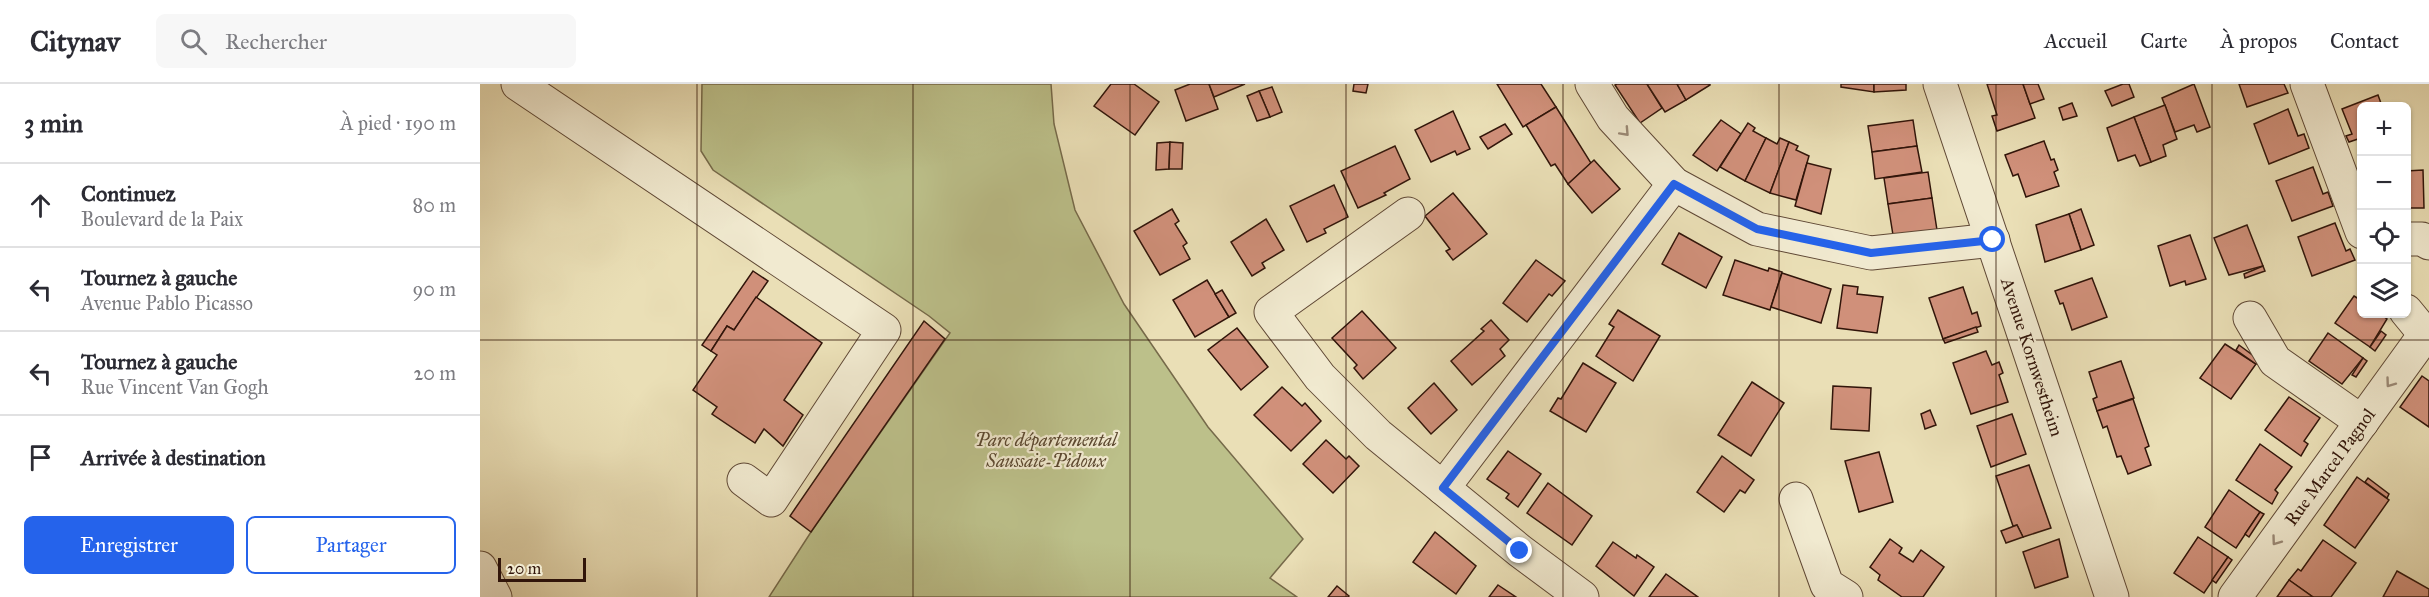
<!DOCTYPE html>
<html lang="fr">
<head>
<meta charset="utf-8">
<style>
  :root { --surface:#fff; --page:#f7f7f7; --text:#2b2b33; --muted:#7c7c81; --line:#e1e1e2; --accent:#2563eb }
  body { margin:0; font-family:"IM FELL Great Primer",serif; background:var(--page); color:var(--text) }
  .controls { position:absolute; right:18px; top:18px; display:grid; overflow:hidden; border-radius:9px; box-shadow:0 2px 4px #0004 }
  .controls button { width:54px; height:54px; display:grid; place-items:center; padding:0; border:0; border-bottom:2px solid var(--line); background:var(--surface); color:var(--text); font:30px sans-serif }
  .scale { position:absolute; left:18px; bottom:15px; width:88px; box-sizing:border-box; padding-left:6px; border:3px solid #31150a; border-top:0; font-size:16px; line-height:21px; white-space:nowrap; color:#31150a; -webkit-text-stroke:4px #f1ead0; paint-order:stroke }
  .stop { position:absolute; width:18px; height:18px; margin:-14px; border:4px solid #2563eb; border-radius:50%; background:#fff }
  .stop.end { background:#2563eb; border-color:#fff; box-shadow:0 2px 6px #0008 }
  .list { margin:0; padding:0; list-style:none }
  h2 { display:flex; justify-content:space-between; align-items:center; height:78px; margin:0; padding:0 24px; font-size:26px }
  h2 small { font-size:20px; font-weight:400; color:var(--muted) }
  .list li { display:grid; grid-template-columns:39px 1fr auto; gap:18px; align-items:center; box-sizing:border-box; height:84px; padding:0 24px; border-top:2px solid var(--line) }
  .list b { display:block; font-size:22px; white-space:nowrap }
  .list p { margin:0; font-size:20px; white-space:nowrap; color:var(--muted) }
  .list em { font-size:20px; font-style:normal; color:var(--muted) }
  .actions { display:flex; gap:12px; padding:18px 24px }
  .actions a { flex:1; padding:14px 0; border:2px solid var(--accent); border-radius:9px; text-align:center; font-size:21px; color:var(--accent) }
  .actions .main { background:var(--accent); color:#fff }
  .icon { flex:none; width:33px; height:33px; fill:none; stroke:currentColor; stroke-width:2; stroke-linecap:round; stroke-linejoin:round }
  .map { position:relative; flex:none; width:1949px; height:513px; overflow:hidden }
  header { display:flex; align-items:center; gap:36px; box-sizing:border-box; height:84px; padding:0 30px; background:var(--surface); border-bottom:2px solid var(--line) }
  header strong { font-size:28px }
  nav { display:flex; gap:33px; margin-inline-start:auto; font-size:21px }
  .search { width:420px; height:54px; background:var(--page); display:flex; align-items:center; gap:15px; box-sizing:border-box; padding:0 21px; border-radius:9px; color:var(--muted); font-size:22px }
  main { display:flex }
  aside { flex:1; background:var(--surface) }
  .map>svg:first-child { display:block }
</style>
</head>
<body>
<header>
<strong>Citynav</strong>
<div class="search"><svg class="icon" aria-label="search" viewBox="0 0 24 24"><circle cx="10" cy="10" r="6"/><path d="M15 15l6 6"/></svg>Rechercher</div>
<nav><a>Accueil</a><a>Carte</a><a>À propos</a><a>Contact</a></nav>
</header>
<main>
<aside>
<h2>3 min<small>À pied · 190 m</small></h2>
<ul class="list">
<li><svg class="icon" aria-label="ahead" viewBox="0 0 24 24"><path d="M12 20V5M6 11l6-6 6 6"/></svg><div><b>Continuez</b><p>Boulevard de la Paix</p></div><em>80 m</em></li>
<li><svg class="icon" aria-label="left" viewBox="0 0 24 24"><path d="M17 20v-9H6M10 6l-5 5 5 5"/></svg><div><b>Tournez à gauche</b><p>Avenue Pablo Picasso</p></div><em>90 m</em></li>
<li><svg class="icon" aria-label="left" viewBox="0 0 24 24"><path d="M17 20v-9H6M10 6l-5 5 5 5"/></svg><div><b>Tournez à gauche</b><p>Rue Vincent Van Gogh</p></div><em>20 m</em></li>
<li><svg class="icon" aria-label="arrive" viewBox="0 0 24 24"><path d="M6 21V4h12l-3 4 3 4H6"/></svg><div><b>Arrivée à destination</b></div></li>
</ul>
<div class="actions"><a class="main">Enregistrer</a><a>Partager</a></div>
</aside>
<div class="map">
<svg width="1949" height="513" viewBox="0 0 1949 513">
  <rect width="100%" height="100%" fill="#eadfb6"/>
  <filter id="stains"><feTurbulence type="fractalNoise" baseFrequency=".00333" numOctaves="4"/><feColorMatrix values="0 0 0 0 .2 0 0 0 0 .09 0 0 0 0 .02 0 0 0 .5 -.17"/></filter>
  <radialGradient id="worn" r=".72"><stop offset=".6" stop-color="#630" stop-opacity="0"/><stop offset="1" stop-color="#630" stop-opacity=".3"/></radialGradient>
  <path fill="#bcc08a" stroke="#766a4a" stroke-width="1.5" d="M222,0H571L574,40L595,126L644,220L728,343L823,455L790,494L817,513H289L331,448L470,249L449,232L233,86L221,67Z"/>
  <g fill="#d0907a" stroke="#31150a" stroke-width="1.5">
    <path d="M631,0H654L679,18L655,51L614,22Z"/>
    <path d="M710,0H729L738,25L706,37L695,6Z"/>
    <path d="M729,0H765L734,13Z"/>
    <path d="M874,0H888L886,9L873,7Z"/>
    <path d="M1017,0H1061L1076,23L1043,43Z"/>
    <path d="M1137,0H1167L1182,24L1160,39L1135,1Z"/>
    <path d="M1167,0H1197L1206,16L1185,28Z"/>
    <path d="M1197,0H1230V1L1206,16Z"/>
    <path d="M1361,0H1394V8L1361,3Z"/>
    <path d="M1394,0H1426V6L1394,8Z"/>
    <path d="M1507,0H1543L1555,34L1517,47L1512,32L1517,31Z"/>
    <path d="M1543,0H1558L1564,15L1550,20Z"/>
    <path d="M1643,0H1649L1654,13L1632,22L1625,7Z"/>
    <path d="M1714,0L1730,43L1717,48L1714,41L1695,48L1682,14Z"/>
    <path d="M1759,0H1804L1808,9L1767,23Z"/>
    <path d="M792,3L802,28L790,33L779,7Z"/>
    <path d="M779,7L790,33L777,37L767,12Z"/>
    <path d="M1898,11L1902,22H1882L1881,64L1878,55L1869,58L1866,52L1872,50L1862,25Z"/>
    <path d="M1592,19L1597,32L1583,36L1579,24Z"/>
    <path d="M1685,21L1697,55L1683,61L1686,72L1671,78L1654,33Z"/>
    <path d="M1076,23L1111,79L1088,100L1075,80L1071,82L1046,41Z"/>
    <path d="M1808,25L1818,52L1824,50L1829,64L1789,80L1774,40Z"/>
    <path d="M973,27L990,65L977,71L975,67L951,78L935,46Z"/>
    <path d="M1654,33L1671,78L1660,82L1655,71L1638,77L1627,44Z"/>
    <path d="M1241,36L1261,50L1237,87L1213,71Z"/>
    <path d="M1433,36L1437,62L1392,68L1388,42Z"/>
    <path d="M1268,39L1275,44L1273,47L1286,54L1265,97L1240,83Z"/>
    <path d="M1025,40L1032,50L1008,65L1000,53Z"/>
    <path d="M1286,54L1297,60L1300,54L1309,58L1290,109L1265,97Z"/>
    <path d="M1564,57L1571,76L1574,75L1578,86L1574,88L1579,102L1546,113L1538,90L1533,92L1525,71Z"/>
    <path d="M690,58L689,85L676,86L677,59Z"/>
    <path d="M690,58L703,59L702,85H689Z"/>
    <path d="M1309,58L1318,62L1316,66L1329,72L1316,116L1290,109Z"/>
    <path d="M915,62L930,95L904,109L906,111L878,124L861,87Z"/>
    <path d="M1437,62L1442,88L1395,95L1392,68Z"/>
    <path d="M1114,76L1140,105L1112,129L1088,100Z"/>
    <path d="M1327,79L1351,85L1341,130L1315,122Z"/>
    <path d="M1833,83L1843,110L1848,108L1853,122L1812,137L1796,97Z"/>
    <path d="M1943,86L1944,124H1926V87Z"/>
    <path d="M1448,88L1452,114L1408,120L1404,94Z"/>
    <path d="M854,101L868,133L844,145L846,149L827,158L810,122Z"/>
    <path d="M973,109L1007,150L973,176L966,167L970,165L945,132Z"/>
    <path d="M1452,114L1457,146L1413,151L1408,120Z"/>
    <path d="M692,125L699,137L695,140L707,159L703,162L710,175L680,191L654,147Z"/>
    <path d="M1601,125L1614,161L1601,166L1589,130Z"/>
    <path d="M1589,130L1601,166L1565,178L1556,141Z"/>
    <path d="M786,135L804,166L782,179L785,184L772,192L751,158Z"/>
    <path d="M1855,139L1866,167L1870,165L1875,176L1832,192L1818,153Z"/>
    <path d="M1767,141L1783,182L1749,191L1734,154Z"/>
    <path d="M1199,149L1242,173L1226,204L1182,180Z"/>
    <path d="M1710,151L1726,195L1706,201L1705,197L1690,202L1678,162Z"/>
    <path d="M1056,176L1085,197L1072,212L1069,210L1047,238L1023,219Z"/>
    <path d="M1255,176L1288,187L1289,184L1302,188L1290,226L1243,211Z"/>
    <path d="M1783,182L1785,187L1765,194L1764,190Z"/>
    <path d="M273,187L288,197L254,246L247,242L231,267L222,261Z"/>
    <path d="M1302,189L1351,205L1341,239L1291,223Z"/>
    <path d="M1612,194L1627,233L1592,246L1583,219L1580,220L1575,207Z"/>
    <path d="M727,196L749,233L715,253L693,216Z"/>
    <path d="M1363,201L1378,203L1377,210L1403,213L1397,249L1357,244Z"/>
    <path d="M1483,203L1492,230L1497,228L1501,242L1463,255L1449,214Z"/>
    <path d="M742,206L756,229L749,233L735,210Z"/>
    <path d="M1874,212L1882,217V230H1900L1907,235L1890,263L1855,239Z"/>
    <path d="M276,213L342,259L304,316L323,331L303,362L284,345L275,359L232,330L237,323L213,306L237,271L231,267L247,242L254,246Z"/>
    <path d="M1138,226L1180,252L1153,297L1116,272L1134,243L1129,240Z"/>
    <path d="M882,227L916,264L883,295L874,284L877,281L852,254Z"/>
    <path d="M1011,236L1029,256L1020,265L1025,272L992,301L971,277L1004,247L1001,245Z"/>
    <path d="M444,237L465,255L331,448L310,432Z"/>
    <path d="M1496,243L1498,248L1465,259L1463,255Z"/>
    <path d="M757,244L788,283L761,306L728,266Z"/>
    <path d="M1901,247L1906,251L1895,267L1890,263Z"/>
    <path d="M1848,249L1883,274L1862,300L1829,277Z"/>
    <path d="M1745,260L1776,280L1751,315L1720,294Z"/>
    <path d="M1759,261L1779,276L1776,280L1756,266Z"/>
    <path d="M1506,267L1512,281L1519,278L1523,289L1519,291L1528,318L1491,330L1473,279Z"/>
    <path d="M1883,274L1887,277L1876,293L1872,291Z"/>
    <path d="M1641,277L1654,314L1617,327L1613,315L1617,313L1609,288Z"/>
    <path d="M1103,279L1136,299L1106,348L1070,327L1078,314L1081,315Z"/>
    <path d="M1942,292L1949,297V343L1920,323Z"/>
    <path d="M1272,298L1304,319L1271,372L1238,351Z"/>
    <path d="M954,299L977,326L951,350L928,324Z"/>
    <path d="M1353,302L1391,304L1389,347L1351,345Z"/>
    <path d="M802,303L822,322L825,319L841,337L811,367L774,331Z"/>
    <path d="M1809,313L1840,334L1824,357L1828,360L1821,372L1785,346Z"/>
    <path d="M1653,315L1669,362L1665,364L1671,381L1648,390L1641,372L1637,373L1627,342L1623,344L1617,327Z"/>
    <path d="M1450,326L1456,341L1445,345L1441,330Z"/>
    <path d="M1532,330L1546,370L1511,383L1497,342Z"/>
    <path d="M846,356L866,375L869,372L879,382L853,409L823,380Z"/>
    <path d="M1780,360L1812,383L1795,406L1798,409L1792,420L1756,396Z"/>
    <path d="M1028,367L1061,390L1038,423L1026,414L1029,410L1007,395Z"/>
    <path d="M1399,368L1413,418L1379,428L1365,377Z"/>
    <path d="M1242,372L1274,396L1265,409L1260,406L1244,428L1217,408Z"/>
    <path d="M1549,381L1571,444L1543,453L1537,441L1533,442L1516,392Z"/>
    <path d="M1877,393L1909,416L1875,464L1844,441Z"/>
    <path d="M1888,394L1909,410L1907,414L1885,398Z"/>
    <path d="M1068,399L1112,432L1092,461L1047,429Z"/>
    <path d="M1749,406L1780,428L1756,464L1725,443Z"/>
    <path d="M1780,428L1784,430L1769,453L1765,450Z"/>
    <path d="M1537,441L1543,453L1526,459L1521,447Z"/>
    <path d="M955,448L996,482L976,510L933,478Z"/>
    <path d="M1718,453L1748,473L1724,509L1694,489Z"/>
    <path d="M1410,455L1422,464L1419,469L1433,478L1441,466L1464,483L1443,513H1422L1398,496L1400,491L1390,483Z"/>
    <path d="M1579,455L1588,493L1555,504L1543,468Z"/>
    <path d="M1843,456L1876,479L1851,513H1833L1809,496L1818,485L1821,487Z"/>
    <path d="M1133,458L1156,474L1157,471L1174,483L1154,512L1116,482Z"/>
    <path d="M1748,473L1752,476L1736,499L1732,496Z"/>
    <path d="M1917,487L1949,505V513H1903Z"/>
    <path d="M1186,490L1218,513H1169Z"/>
    <path d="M1809,496L1833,513H1797Z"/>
    <path d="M1018,501L1036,513H1009Z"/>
    <path d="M857,502L869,512L868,513H848Z"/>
  </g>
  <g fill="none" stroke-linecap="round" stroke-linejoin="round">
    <g stroke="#5f4835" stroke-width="35">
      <g id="minor">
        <path d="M38,0L404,246L291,416L264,396"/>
        <path d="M1112,0L1133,34L1194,100L1277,145L1391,169L1513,156"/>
        <path d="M1460,0L1632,513"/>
        <path d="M1827,0L1882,148"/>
        <path d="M928,130L791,228L840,293L898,351L1040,467L1102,513"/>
        <path d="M1926,155H1942L1949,159"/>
        <path d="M1926,227L1949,255"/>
        <path d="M1770,234L1795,277L1882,338"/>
        <path d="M963,404L1194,100"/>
        <path d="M1316,415L1347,501L1366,513"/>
        <path d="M0,484L15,513"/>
        <path d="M1755,513L1944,252"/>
      </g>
    </g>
    <use href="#minor" stroke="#f1ead0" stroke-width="33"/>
  </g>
  <defs><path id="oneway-chevron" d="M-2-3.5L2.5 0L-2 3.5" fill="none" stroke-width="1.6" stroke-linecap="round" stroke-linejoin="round" transform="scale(1.5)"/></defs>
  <g stroke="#9b8a77">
    <use href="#oneway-chevron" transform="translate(1145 48) rotate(47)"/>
    <use href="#oneway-chevron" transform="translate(1910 299) rotate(126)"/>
    <use href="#oneway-chevron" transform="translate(1796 457) rotate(126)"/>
  </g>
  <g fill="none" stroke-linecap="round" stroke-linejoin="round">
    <path stroke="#2563eb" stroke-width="8" d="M1040,467L963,404L1194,100L1277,145L1391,169L1513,156"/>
  </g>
  <path fill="none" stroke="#31150a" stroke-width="1.5" stroke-opacity="0.55" d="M217,0V513M433,0V513M650,0V513M866,0V513M1083,0V513M1299,0V513M1516,0V513M1732,0V513M0,256H1949"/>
  <g text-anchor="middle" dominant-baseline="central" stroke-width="4.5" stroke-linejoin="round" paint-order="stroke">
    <g font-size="18" fill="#31150a" stroke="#f1ead0">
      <text transform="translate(1552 273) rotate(72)">Avenue Kornwestheim</text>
      <text transform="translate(1850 383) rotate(-54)">Rue Marcel Pagnol</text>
    </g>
    <g font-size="18" font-style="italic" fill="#5b4830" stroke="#f1ead0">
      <text x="566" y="356">Parc départemental<tspan x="566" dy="21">Saussaie-Pidoux</tspan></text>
    </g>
  </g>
  <rect width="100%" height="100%" filter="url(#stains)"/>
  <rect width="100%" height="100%" fill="url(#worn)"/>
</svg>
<div class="controls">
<button>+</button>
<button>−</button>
<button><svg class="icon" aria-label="locate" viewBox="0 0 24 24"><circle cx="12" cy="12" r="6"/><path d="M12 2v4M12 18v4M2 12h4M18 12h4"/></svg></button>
<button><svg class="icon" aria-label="layers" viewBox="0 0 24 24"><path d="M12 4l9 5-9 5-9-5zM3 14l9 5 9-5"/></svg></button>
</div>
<div class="scale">20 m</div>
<div class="stop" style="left:1513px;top:156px"></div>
<div class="stop end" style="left:1040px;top:467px"></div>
</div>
</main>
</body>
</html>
